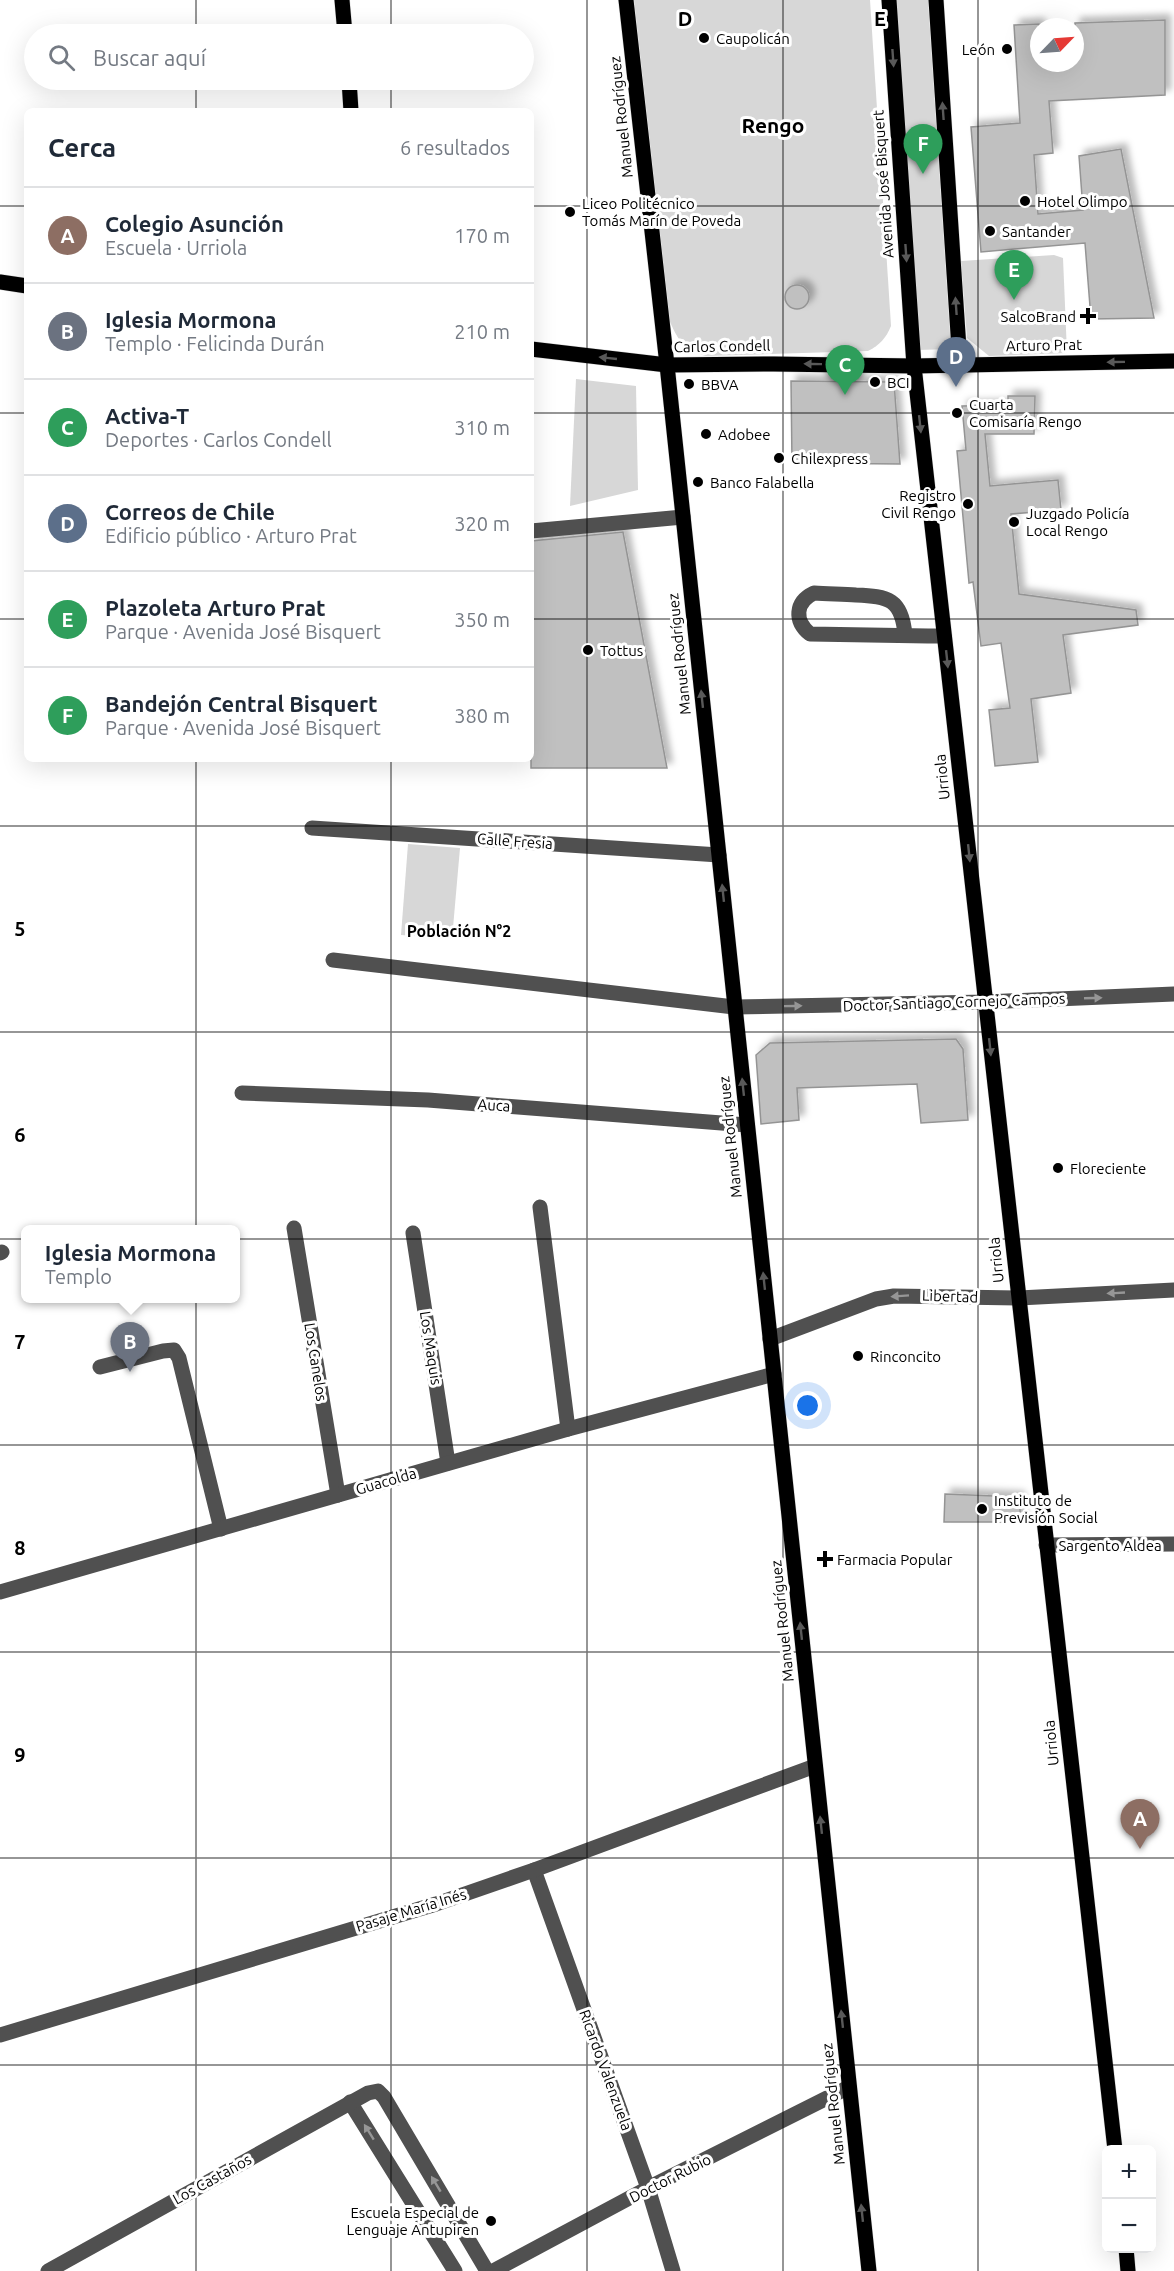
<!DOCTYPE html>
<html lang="es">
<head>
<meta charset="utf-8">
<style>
  :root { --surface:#fff; --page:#f6f6f7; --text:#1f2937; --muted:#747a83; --line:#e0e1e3; --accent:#000 }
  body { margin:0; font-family:Ubuntu,sans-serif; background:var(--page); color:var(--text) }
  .controls { position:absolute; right:18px; bottom:18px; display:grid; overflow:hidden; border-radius:9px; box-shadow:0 6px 24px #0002 }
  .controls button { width:54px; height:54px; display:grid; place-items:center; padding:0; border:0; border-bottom:2px solid var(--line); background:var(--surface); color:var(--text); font:30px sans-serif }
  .compass { position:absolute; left:1030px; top:18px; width:54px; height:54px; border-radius:50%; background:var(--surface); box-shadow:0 6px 24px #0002; rotate:65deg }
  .you { position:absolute; left:808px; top:1406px; width:21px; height:21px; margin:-15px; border:4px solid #fff; border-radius:50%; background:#1a73e8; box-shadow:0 0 0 9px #1a73e833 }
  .badge { display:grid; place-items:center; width:39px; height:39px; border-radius:50%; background:var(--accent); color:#fff; font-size:20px; font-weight:700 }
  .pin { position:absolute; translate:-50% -50px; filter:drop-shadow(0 2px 3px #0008) }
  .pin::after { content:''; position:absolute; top:32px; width:21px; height:18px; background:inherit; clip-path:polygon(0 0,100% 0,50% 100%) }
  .popup { position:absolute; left:21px; top:1225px; width:219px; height:78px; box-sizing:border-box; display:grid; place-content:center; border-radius:9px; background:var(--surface); filter:drop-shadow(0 2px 4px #0005); font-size:20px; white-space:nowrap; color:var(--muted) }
  .popup b { font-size:22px; color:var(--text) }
  .popup::after { content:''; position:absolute; left:50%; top:100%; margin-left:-12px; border:12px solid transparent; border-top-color:var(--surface) }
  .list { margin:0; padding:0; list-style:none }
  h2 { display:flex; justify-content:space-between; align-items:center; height:78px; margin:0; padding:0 24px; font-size:26px }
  h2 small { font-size:20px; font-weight:400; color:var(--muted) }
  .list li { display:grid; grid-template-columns:39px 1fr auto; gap:18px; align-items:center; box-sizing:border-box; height:96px; padding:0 24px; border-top:2px solid var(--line) }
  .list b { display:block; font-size:22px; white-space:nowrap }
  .list p { margin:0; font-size:20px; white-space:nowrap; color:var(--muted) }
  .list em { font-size:20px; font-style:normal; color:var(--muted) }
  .icon { flex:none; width:33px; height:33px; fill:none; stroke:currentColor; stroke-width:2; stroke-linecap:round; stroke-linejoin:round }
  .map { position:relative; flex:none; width:1174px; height:2271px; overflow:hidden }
  .search { position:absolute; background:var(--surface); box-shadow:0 6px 24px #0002; left:24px; top:24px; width:510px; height:66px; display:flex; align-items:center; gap:15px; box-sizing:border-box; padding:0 21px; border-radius:33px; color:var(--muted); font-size:22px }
  .panel { position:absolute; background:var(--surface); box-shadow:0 6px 24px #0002; left:24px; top:108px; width:510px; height:654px; border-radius:9px }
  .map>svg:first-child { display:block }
</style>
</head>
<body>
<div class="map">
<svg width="1174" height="2271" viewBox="0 0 1174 2271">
  <defs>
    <filter id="shadow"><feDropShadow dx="5.5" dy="-5.5" stdDeviation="3" flood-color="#0004"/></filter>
  </defs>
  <rect width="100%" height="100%" fill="#fff"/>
  <g fill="#d7d7d7">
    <path d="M634,0H870L891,326C886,338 880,345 868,351L706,356C685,351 679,342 670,322Z"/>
    <path d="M894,0H928L951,349L918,350Z"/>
    <path d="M1054,255L1063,258L1067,353L989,356L967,338L961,261Z"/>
    <path d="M576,379L636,386L638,490L570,506Z"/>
    <path d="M408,844L460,848L452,939L401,935Z"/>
  </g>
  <g fill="#c0c0c0" stroke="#949494" stroke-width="1.5" filter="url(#shadow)">
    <path d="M1165,20V95L1049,101L1053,153L1034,155L1038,214L1083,210L1079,156L1121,149L1154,318L1091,319L1085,243L981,252L971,127L1020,123L1014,25L1039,24V63H1075V23Z"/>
    <circle cx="797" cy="297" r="12"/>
    <path d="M791,381L894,382L900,464L792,463Z"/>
    <path d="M1008,396H1035L1034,434H985L990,486L1058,480L1061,510L1011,514L1019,594L1136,610L1138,625L1063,635L1071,693L1031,699L1038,762L995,766L989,710L1010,708L1001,643L981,646L973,582L969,583L957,451L966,450L962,406L1008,405Z"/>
    <path d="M623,532L667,768H531V541Z"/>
    <path d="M956,1039L963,1049L968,1120L921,1123L917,1084L797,1088L799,1120L761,1124L756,1055L770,1043Z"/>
    <path d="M945,1494L1019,1497L1021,1522H944Z"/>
  </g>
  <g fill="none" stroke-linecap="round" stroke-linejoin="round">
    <g stroke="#dbdbdb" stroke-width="16">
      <g id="major">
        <path d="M342,0L345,34"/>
        <path d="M626,0L667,365L869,2271"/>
        <path d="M889,0L914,366L1115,2150"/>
        <path d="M936,0L960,364"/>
        <path d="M349,80L351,111"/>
        <path d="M0,282L27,286"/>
        <path d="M531,349L667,365L774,364L914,366L1174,361"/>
        <path d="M1126,2248L1128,2271"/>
      </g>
    </g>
    <g stroke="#505050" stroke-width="15">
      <path d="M531,531L683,517"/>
      <path d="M905,635C902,599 888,596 856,595C842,594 828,594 814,593C795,602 794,621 810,634L928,636H944"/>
      <path d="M312,828L719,855"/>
      <path d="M333,960L734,1007L985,1002L1174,994"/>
      <path d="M242,1093L428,1100L747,1125"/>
      <path d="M540,1207L568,1429"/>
      <path d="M294,1228L338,1495"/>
      <path d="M413,1233L448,1463"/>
      <path d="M0,1253L2,1252"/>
      <path d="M770,1339L876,1299L894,1296L1019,1298L1174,1290"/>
      <path d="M100,1367L163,1351L174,1350L179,1358L221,1529"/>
      <path d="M1046,1545L1174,1544"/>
      <path d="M0,1592L568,1429L774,1374"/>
      <path d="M534,1870L648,2188L673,2271"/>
      <path d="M0,2035L436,1904L534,1870L815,1766"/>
      <path d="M350,2102L455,2271"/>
      <path d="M48,2271L368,2093L378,2091L384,2097L487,2271"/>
      <path d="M493,2271L648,2188L849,2087"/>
    </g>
    <use href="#major" stroke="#000" stroke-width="15"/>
  </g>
  <defs><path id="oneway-solid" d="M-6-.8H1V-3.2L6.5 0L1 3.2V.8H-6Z" transform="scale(1.5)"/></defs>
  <g fill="#595959">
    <use href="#oneway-solid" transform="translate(893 58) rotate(86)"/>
    <use href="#oneway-solid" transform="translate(943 111) rotate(-94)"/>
    <use href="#oneway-solid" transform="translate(906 253) rotate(86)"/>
    <use href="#oneway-solid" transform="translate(956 306) rotate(-94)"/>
    <use href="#oneway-solid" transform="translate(608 358) rotate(-174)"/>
    <use href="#oneway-solid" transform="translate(1116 362) rotate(179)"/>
    <use href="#oneway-solid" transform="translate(813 364) rotate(-179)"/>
    <use href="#oneway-solid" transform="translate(920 424) rotate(84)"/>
    <use href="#oneway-solid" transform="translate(947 659) rotate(84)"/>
    <use href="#oneway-solid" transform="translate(702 699) rotate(-96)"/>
    <use href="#oneway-solid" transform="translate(969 853) rotate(84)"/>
    <use href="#oneway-solid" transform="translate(723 893) rotate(-96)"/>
    <use href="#oneway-solid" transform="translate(990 1047) rotate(84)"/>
    <use href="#oneway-solid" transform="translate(743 1087) rotate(-96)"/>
    <use href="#oneway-solid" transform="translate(764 1281) rotate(-96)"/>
    <use href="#oneway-solid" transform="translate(801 1631) rotate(-96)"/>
    <use href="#oneway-solid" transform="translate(821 1825) rotate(-96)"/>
    <use href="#oneway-solid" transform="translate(842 2019) rotate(-96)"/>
    <use href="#oneway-solid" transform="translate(862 2213) rotate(-96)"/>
  </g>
  <g fill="#969696">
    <use href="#oneway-solid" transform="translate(1093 998) rotate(-2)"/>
    <use href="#oneway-solid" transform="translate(793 1006) rotate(-1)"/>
    <use href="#oneway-solid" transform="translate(1116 1293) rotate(177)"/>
    <use href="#oneway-solid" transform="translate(900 1296) rotate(176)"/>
    <use href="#oneway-solid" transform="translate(369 2132) rotate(-122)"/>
    <use href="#oneway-solid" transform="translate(436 2184) rotate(-121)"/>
  </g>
  <path fill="none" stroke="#000" stroke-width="1.5" stroke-opacity="0.55" d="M196,0V34M391,0V34M587,0V2271M783,0V2271M978,0V2271M196,80V111M391,80V111M0,206H27M531,206H1174M0,413H27M531,413H1174M0,619H27M531,619H1174M196,759V2271M391,759V2271M0,826H1174M0,1032H1174M0,1239H1174M0,1445H1174M0,1652H1174M0,1858H1174M0,2065H1174"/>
  <g fill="#000" stroke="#fff" stroke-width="2">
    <circle cx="704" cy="38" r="6"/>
    <circle cx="1007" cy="49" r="6"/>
    <circle cx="1025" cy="201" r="6"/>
    <circle cx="570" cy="212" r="6"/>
    <circle cx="990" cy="231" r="6"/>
    <path d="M1085 307h6v6h6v6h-6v6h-6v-6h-6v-6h6z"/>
    <circle cx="875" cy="382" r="6"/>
    <circle cx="689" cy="384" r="6"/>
    <circle cx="957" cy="413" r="6"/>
    <circle cx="706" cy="434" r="6"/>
    <circle cx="779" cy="458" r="6"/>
    <circle cx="698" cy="482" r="6"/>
    <circle cx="968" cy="504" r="6"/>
    <circle cx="1014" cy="522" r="6"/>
    <circle cx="588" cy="650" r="6"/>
    <circle cx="1058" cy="1168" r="6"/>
    <circle cx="858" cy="1356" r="6"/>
    <circle cx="982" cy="1509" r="6"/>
    <path d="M822 1550h6v6h6v6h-6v6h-6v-6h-6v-6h6z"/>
    <circle cx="491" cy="2221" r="6"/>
  </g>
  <g text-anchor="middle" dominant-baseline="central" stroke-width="6" stroke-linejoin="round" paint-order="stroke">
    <g font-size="15" fill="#000" stroke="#fff" text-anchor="start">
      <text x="716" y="38">Caupolicán</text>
      <text x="995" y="49" text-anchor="end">León</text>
      <text x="1037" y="201">Hotel Olimpo</text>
      <text x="582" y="203">Liceo Politécnico<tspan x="582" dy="17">Tomás Marín de Poveda</tspan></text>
      <text x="1002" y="231">Santander</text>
      <text x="1076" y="316" text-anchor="end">SalcoBrand</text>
      <text x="887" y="382">BCI</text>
      <text x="701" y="384">BBVA</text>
      <text x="969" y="404">Cuarta<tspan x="969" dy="17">Comisaría Rengo</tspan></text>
      <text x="718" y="434">Adobee</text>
      <text x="791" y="458">Chilexpress</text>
      <text x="710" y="482">Banco Falabella</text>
      <text x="956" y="495" text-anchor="end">Registro<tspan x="956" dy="17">Civil Rengo</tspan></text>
      <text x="1026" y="513">Juzgado Policía<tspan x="1026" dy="17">Local Rengo</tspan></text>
      <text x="600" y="650">Tottus</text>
      <text x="1070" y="1168">Floreciente</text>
      <text x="870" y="1356">Rinconcito</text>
      <text x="994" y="1500">Instituto de<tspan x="994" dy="17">Previsión Social</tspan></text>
      <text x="837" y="1559">Farmacia Popular</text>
      <text x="479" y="2212" text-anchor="end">Escuela Especial de<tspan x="479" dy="17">Lenguaje Antupiren</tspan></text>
    </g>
    <g font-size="15" fill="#000" stroke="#fff">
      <text transform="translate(621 117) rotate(-96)">Manuel Rodríguez</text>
      <text transform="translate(883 184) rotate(-94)">Avenida José Bisquert</text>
      <text transform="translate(1044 345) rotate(-1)">Arturo Prat</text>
      <text transform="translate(722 346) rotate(-1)">Carlos Condell</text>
      <text transform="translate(679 654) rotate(-96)">Manuel Rodríguez</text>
      <text transform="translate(942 777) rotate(-96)">Urriola</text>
      <text transform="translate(515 841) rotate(4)">Calle Fresia</text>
      <text transform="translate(954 1002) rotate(-2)">Doctor Santiago Cornejo Campos</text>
      <text transform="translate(494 1105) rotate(4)">Auca</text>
      <text transform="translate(730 1137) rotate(-96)">Manuel Rodríguez</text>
      <text transform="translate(996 1260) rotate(-96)">Urriola</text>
      <text transform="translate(950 1296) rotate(2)">Libertad</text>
      <text transform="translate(431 1348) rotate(81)">Los Maquis</text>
      <text transform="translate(316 1362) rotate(81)">Los Canelos</text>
      <text transform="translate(386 1481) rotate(-16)">Guacolda</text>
      <text x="1110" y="1545">Sargento Aldea</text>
      <text transform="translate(782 1621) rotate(-96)">Manuel Rodríguez</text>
      <text transform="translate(1051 1743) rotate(-96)">Urriola</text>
      <text transform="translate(411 1910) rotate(-17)">Pasaje María Inés</text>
      <text transform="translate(606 2070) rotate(70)">Ricardo Valenzuela</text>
      <text transform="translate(833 2104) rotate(-96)">Manuel Rodríguez</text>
      <text transform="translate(670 2178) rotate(-27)">Doctor Rubio</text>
      <text transform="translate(212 2179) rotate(-29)">Los Castaños</text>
    </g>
    <g font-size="16" font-weight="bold" fill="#000" stroke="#fff">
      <text x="459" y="931">Población N°2</text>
    </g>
    <g font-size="21" font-weight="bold" fill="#000" stroke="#fff">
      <text x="773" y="125">Rengo</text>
    </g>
  </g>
  <g font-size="20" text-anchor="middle" font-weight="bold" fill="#000" stroke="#fff" stroke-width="6" stroke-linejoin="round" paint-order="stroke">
    <text x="685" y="26">D</text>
    <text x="880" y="26">E</text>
    <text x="20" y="936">5</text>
    <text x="20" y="1142">6</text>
    <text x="20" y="1349">7</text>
    <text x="20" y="1555">8</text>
    <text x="20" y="1762">9</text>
  </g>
</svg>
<div class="controls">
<button>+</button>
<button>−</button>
</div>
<svg class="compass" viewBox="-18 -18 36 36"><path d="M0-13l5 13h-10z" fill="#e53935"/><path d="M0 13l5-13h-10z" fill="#747a83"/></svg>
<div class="you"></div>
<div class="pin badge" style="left:1140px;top:1849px;background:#8d6e63">A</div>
<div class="pin badge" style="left:130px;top:1372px;background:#6b7280">B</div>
<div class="popup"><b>Iglesia Mormona</b>Templo</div>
<div class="pin badge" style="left:845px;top:395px;background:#2e9e5b">C</div>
<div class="pin badge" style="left:956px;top:387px;background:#5c6f8a">D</div>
<div class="pin badge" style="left:1014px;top:300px;background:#2e9e5b">E</div>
<div class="pin badge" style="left:923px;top:174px;background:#2e9e5b">F</div>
<div class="search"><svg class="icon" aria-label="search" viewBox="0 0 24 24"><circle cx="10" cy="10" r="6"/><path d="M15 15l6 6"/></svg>Buscar aquí</div>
<section class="panel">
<h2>Cerca<small>6 resultados</small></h2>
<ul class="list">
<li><span class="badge" style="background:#8d6e63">A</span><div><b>Colegio Asunción</b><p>Escuela · Urriola</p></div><em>170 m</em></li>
<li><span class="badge" style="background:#6b7280">B</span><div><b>Iglesia Mormona</b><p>Templo · Felicinda Durán</p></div><em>210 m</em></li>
<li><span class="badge" style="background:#2e9e5b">C</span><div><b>Activa-T</b><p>Deportes · Carlos Condell</p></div><em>310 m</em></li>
<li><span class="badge" style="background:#5c6f8a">D</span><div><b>Correos de Chile</b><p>Edificio público · Arturo Prat</p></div><em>320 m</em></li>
<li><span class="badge" style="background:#2e9e5b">E</span><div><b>Plazoleta Arturo Prat</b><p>Parque · Avenida José Bisquert</p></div><em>350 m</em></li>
<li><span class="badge" style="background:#2e9e5b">F</span><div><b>Bandejón Central Bisquert</b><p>Parque · Avenida José Bisquert</p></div><em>380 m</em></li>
</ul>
</section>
</div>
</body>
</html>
